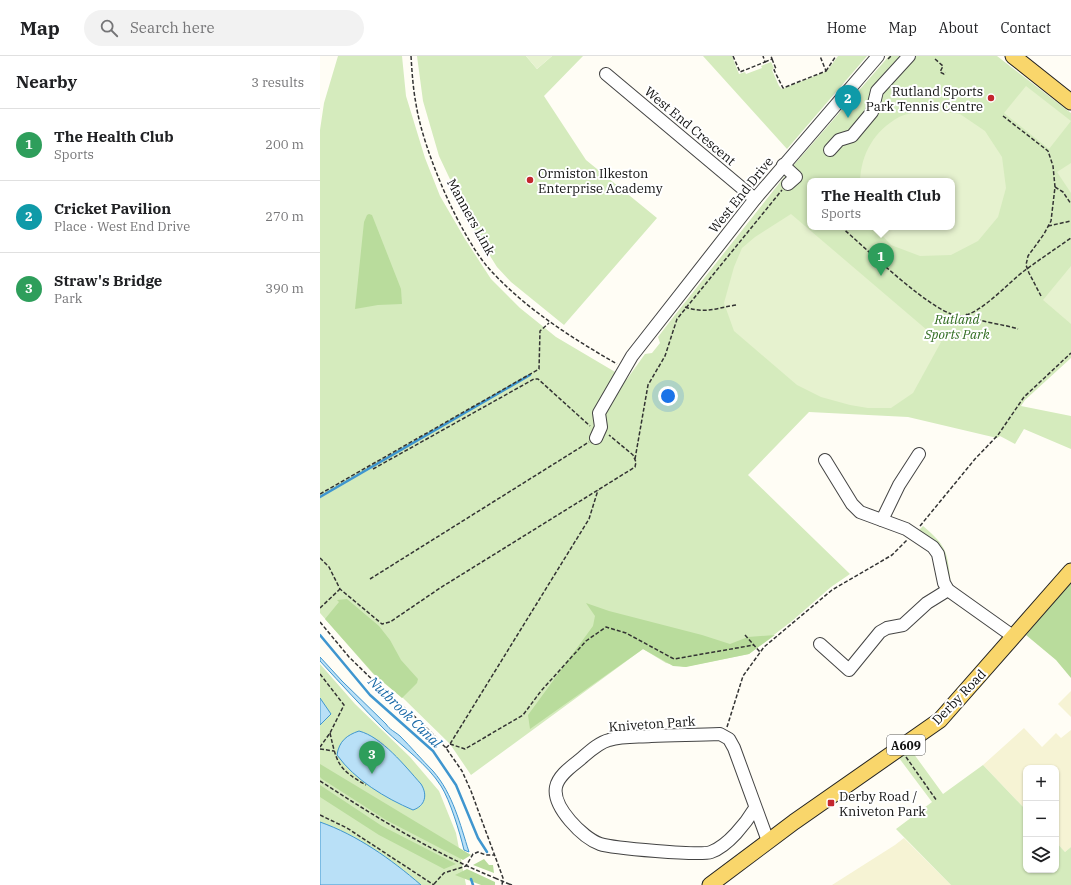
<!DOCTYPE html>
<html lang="en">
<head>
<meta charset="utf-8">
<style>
  :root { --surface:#fff; --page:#f2f2f2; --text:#202124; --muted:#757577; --line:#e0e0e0; --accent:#0f766e }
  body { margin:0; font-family:"IBM Plex Serif",serif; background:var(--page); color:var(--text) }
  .controls { position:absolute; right:12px; bottom:12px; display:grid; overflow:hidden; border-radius:8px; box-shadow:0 1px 3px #0004 }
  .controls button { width:36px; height:36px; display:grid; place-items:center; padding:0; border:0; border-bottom:1px solid var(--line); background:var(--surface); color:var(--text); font:20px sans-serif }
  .you { position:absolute; left:348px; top:340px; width:14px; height:14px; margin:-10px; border:3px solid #fff; border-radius:50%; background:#1a73e8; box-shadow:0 0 0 6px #1a73e833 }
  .badge { display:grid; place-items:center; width:26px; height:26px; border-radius:50%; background:var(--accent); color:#fff; font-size:13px; font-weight:700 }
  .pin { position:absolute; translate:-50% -33px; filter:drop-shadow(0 1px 2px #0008) }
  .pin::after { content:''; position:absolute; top:21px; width:14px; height:12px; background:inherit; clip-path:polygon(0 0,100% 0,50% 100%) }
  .popup { position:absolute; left:487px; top:122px; width:148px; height:52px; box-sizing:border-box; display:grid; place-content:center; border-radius:8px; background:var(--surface); filter:drop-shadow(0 1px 3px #0005); font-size:13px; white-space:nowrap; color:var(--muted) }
  .popup b { font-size:15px; color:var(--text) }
  .popup::after { content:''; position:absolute; left:50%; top:100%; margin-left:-8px; border:8px solid transparent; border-top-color:var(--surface) }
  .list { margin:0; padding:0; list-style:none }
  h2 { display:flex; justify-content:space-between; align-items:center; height:52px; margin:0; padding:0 16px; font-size:17px }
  h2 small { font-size:13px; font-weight:400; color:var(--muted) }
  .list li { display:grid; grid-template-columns:26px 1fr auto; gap:12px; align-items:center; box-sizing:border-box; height:72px; padding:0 16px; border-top:1px solid var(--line) }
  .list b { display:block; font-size:15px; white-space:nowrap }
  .list p { margin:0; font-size:13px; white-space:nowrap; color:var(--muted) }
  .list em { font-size:13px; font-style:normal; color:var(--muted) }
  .icon { flex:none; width:22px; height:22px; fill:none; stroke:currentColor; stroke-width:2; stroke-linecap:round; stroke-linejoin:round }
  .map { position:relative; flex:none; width:751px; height:829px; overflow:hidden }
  header { display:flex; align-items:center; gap:24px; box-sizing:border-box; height:56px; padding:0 20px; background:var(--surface); border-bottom:1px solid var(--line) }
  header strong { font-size:19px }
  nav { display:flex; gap:22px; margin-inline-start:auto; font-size:14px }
  .search { width:280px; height:36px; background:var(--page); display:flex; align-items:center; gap:10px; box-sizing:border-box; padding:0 14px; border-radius:22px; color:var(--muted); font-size:15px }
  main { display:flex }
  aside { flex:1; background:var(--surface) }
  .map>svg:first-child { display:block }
</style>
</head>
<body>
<header>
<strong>Map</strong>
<div class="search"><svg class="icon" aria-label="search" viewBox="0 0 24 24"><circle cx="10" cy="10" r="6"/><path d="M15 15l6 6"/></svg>Search here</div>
<nav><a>Home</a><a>Map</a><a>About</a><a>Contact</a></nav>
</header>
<main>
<aside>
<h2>Nearby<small>3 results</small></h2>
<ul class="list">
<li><span class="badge" style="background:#2e9e5b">1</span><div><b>The Health Club</b><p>Sports</p></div><em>200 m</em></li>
<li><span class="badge" style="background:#0f9aa8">2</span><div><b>Cricket Pavilion</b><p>Place · West End Drive</p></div><em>270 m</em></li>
<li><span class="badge" style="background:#2e9e5b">3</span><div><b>Straw's Bridge</b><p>Park</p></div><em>390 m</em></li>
</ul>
</aside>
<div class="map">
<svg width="751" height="829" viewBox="0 0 751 829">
  <rect width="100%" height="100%" fill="#fffdf5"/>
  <g fill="#f6f3d4">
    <path d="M751,635V661L738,648Z"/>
    <path d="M704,672L722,691L736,677L741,682L751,674V791L745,796L736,786V712H706V754L663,709Z"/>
    <path d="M584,782L631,829H512L575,789Z"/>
  </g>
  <g fill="#d5ebbd" fill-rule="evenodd">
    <path d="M18,0H82L86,40L105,102L120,140L145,183L171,223L200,252L236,281L307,323L325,298L332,297L340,287L338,281L351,264L472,111L569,0H677L751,57V302L705,344L701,350L751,360V393L704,373L695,388L680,380L677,382L588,361L489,356L428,419L530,518L511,531L472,565L429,598L364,611L346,607L323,593L151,719L130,688L83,642L55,620L0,557V74L4,47ZM490,125H632V171H490Z"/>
    <path d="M97,0H206L217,13L232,0H263L224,40L266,104L337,162L244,269L191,226L177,211L155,176L119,100L103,45Z"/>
    <path d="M383,0H412L419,18L425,16L426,18L442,12L441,10L451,6L454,12L452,14L459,30L462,33L507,15L518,0H547L467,93Z"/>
    <path d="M603,470C628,491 627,496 631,528L624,500L615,486L599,474Z"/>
    <path d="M0,608L35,648L90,701L119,735L136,777L146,829H0Z"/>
    <path d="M591,694L623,738L663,709L706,754V814H736V786L745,796L751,791V829H631L576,773L612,746L579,702Z"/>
  </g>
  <g fill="#b9dc9c">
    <path d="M49,158L52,159L81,233L82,248L58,249L35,253L44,166L47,159Z"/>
    <path d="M751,527V622L736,604L706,579Z"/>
    <path d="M27,543L59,570L70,584L81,604L98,623L97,627L82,642L53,617L5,563L19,546L17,544Z"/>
    <path d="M266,547L289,555L382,579L410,588L428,581L455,579L429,598L366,611L353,610L323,593L210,673L208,659L273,570L275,560Z"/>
    <path d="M0,708L151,799L143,804L66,764L2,723L0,721Z"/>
    <path d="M0,729L62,770L136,808L124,813L59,779L0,741Z"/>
    <path d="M164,803L169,809H173L174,817L153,809Z"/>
    <path d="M147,813L175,826V829H161L135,819Z"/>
  </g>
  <g fill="#e6f2cf">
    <path d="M206,0H232L217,13Z"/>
    <path d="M706,30L751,65L729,93L684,57Z"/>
    <path d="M609,53L640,58L665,75L682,101L686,132L678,161L658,185L631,199L600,200L571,189L554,171H632V125H540C541,98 554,75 579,61C587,57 600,56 609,53Z"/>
    <path d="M751,107V137L737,116Z"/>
    <path d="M471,158L621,286L593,337L571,352H548L530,349L501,341L477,329L414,275L404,247L414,211L422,192L435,181Z"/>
    <path d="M751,210V268L723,244Z"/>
  </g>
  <g fill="#b9e0f7" stroke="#3f96cf">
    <path d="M0,601L22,625L66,668C70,674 74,675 80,680C91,691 102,704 113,715C133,738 140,768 149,796L144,794C140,777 130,744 121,730C107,708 84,692 65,674C43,652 21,628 0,605Z"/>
    <path d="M0,642L11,658L0,669Z"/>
    <path d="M39,675C62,681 85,710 101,728C108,739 105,750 93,754C65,742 35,724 17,699C19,685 27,679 39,675Z"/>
    <path d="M0,766C37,779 71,803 101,829H0Z"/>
  </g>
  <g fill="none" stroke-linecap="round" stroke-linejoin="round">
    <g stroke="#3f96cf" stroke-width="2.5">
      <path d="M0,441L210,319"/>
      <path d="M0,579L50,639L113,695L136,729L158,782L167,796"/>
      <path d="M151,823L153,829"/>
    </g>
    <g stroke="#444" stroke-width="14">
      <g id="minor">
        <path d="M286,18L435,143"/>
        <path d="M510,94L519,84L532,80L552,56L557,35L589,0"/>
        <path d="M463,109L476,121L468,128"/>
        <path d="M276,382L281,371L279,357L312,300L435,143L558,0"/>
        <path d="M505,404L532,448L540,456L586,473L613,491L618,498L624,527L628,534L694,581"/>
        <path d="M562,464L579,429L599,398"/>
        <path d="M500,588L529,614L560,576L567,572L583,569L607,547L628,534"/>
        <path d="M435,752C426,767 408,790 391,796C380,800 292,792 280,788C263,782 232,751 236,731C238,721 248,713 257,706C266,699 277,687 289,684C302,680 317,681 331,680C354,679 377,679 400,678L409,683L414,692L448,785"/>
      </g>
    </g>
    <g stroke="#222" stroke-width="17">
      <g id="major">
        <path d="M693,0L751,46"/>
        <path d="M390,829L474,766L620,664L751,515"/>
      </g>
    </g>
    <g stroke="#333" stroke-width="1.5" stroke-dasharray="4 2" stroke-linecap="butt">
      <path d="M91,0C92,16 93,32 96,48C103,94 141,184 173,217C209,255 252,282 297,308"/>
      <path d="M413,0L420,16L445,6L443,0"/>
      <path d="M452,3L456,13L454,14L463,32L506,15L500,0"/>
      <path d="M568,3L571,0"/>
      <path d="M615,3L623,10L620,16L624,18L625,16"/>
      <path d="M445,6L452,3L451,0"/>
      <path d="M506,15L516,0"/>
      <path d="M683,60L728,95L733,110L735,131L731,165L724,178L708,200L706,209L709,217L721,240"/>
      <path d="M735,131L743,136L751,148"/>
      <path d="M728,170L751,165"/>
      <path d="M521,171C543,189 617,263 642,260C662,257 688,227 704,215C719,204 735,193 751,182"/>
      <path d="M365,251C385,258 396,252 416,249"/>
      <path d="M646,258C656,266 684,268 698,273"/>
      <path d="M315,403L328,329L345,300L357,263L462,134"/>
      <path d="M53,413L214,323H218L270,370"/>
      <path d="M0,438L219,313L220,275L229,267"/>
      <path d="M600,470L655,403L678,379L704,341L751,297"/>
      <path d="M0,502L9,511L20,533L62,568L70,566L120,532L315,411L316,406L313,399L289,379"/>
      <path d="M50,523L269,386"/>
      <path d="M0,552L20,533"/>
      <path d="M0,566L29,601L62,633L100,665L126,692L142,715L151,735L183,822L182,829"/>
      <path d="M425,579L440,596"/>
      <path d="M0,618L24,649L10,677L0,691"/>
      <path d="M407,671L423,620L444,591L512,534L572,499L587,484"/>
      <path d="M10,677C17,708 18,713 46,729"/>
      <path d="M130,688L145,693L203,659L221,635L266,585L286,571L306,577L354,603L434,589"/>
      <path d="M126,692L130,688L269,463L278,434"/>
      <path d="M0,693L14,695"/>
      <path d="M586,701L617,745"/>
      <path d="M0,725C56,761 113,797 175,822"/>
      <path d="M0,759L27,772L114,829"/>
      <path d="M114,828L124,817L146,810L153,798L158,796L166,799H175"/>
      <path d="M189,828L192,829"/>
    </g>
    <use href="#minor" stroke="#fff" stroke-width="12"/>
    <use href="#major" stroke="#f9d66b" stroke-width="15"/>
    <path stroke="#333" stroke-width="1.5" stroke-dasharray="4 2" stroke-linecap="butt" d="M175,822L189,828"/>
  </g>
  <g fill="#c4262e" stroke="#fff" stroke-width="1.5">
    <circle cx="671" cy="42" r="4"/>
    <circle cx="210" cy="124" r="4"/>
    <rect x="507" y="743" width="8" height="8" rx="2"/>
  </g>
  <g text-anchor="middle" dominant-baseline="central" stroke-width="4" stroke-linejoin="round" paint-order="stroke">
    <rect fill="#fff" stroke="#585858" stroke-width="1" x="567" y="679" width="38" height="20" rx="3"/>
    <g font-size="12" font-weight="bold" fill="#111">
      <text x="586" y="689">A609</text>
    </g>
    <g font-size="13" fill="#111" stroke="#fff" text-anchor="start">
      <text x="663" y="35" text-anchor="end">Rutland Sports<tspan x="663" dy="15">Park Tennis Centre</tspan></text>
      <text x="218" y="117">Ormiston Ilkeston<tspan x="218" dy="15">Enterprise Academy</tspan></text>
      <text x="519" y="740">Derby Road /<tspan x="519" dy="15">Kniveton Park</tspan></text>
    </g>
    <g font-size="13" fill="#111" stroke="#fff">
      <text transform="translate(370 70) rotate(40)">West End Crescent</text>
      <text transform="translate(421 139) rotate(-51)">West End Drive</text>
      <text transform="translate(151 161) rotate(61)">Manners Link</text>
      <text transform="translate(639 641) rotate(-46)">Derby Road</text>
      <text transform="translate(332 668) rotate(-4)">Kniveton Park</text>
    </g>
    <g font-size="13" font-style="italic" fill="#2f6b1f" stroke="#fff">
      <text x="637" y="263">Rutland<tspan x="637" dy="15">Sports Park</tspan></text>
    </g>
    <g font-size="14" font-style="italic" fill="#1768a6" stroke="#fff">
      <text transform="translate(85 656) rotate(44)">Nutbrook Canal</text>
    </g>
  </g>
</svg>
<div class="controls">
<button>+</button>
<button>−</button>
<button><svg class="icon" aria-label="layers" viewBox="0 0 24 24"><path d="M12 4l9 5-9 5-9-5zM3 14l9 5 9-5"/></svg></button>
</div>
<div class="you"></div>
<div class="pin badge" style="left:561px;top:220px;background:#2e9e5b">1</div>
<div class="popup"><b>The Health Club</b>Sports</div>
<div class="pin badge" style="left:528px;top:62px;background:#0f9aa8">2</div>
<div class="pin badge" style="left:52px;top:718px;background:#2e9e5b">3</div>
</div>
</main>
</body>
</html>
